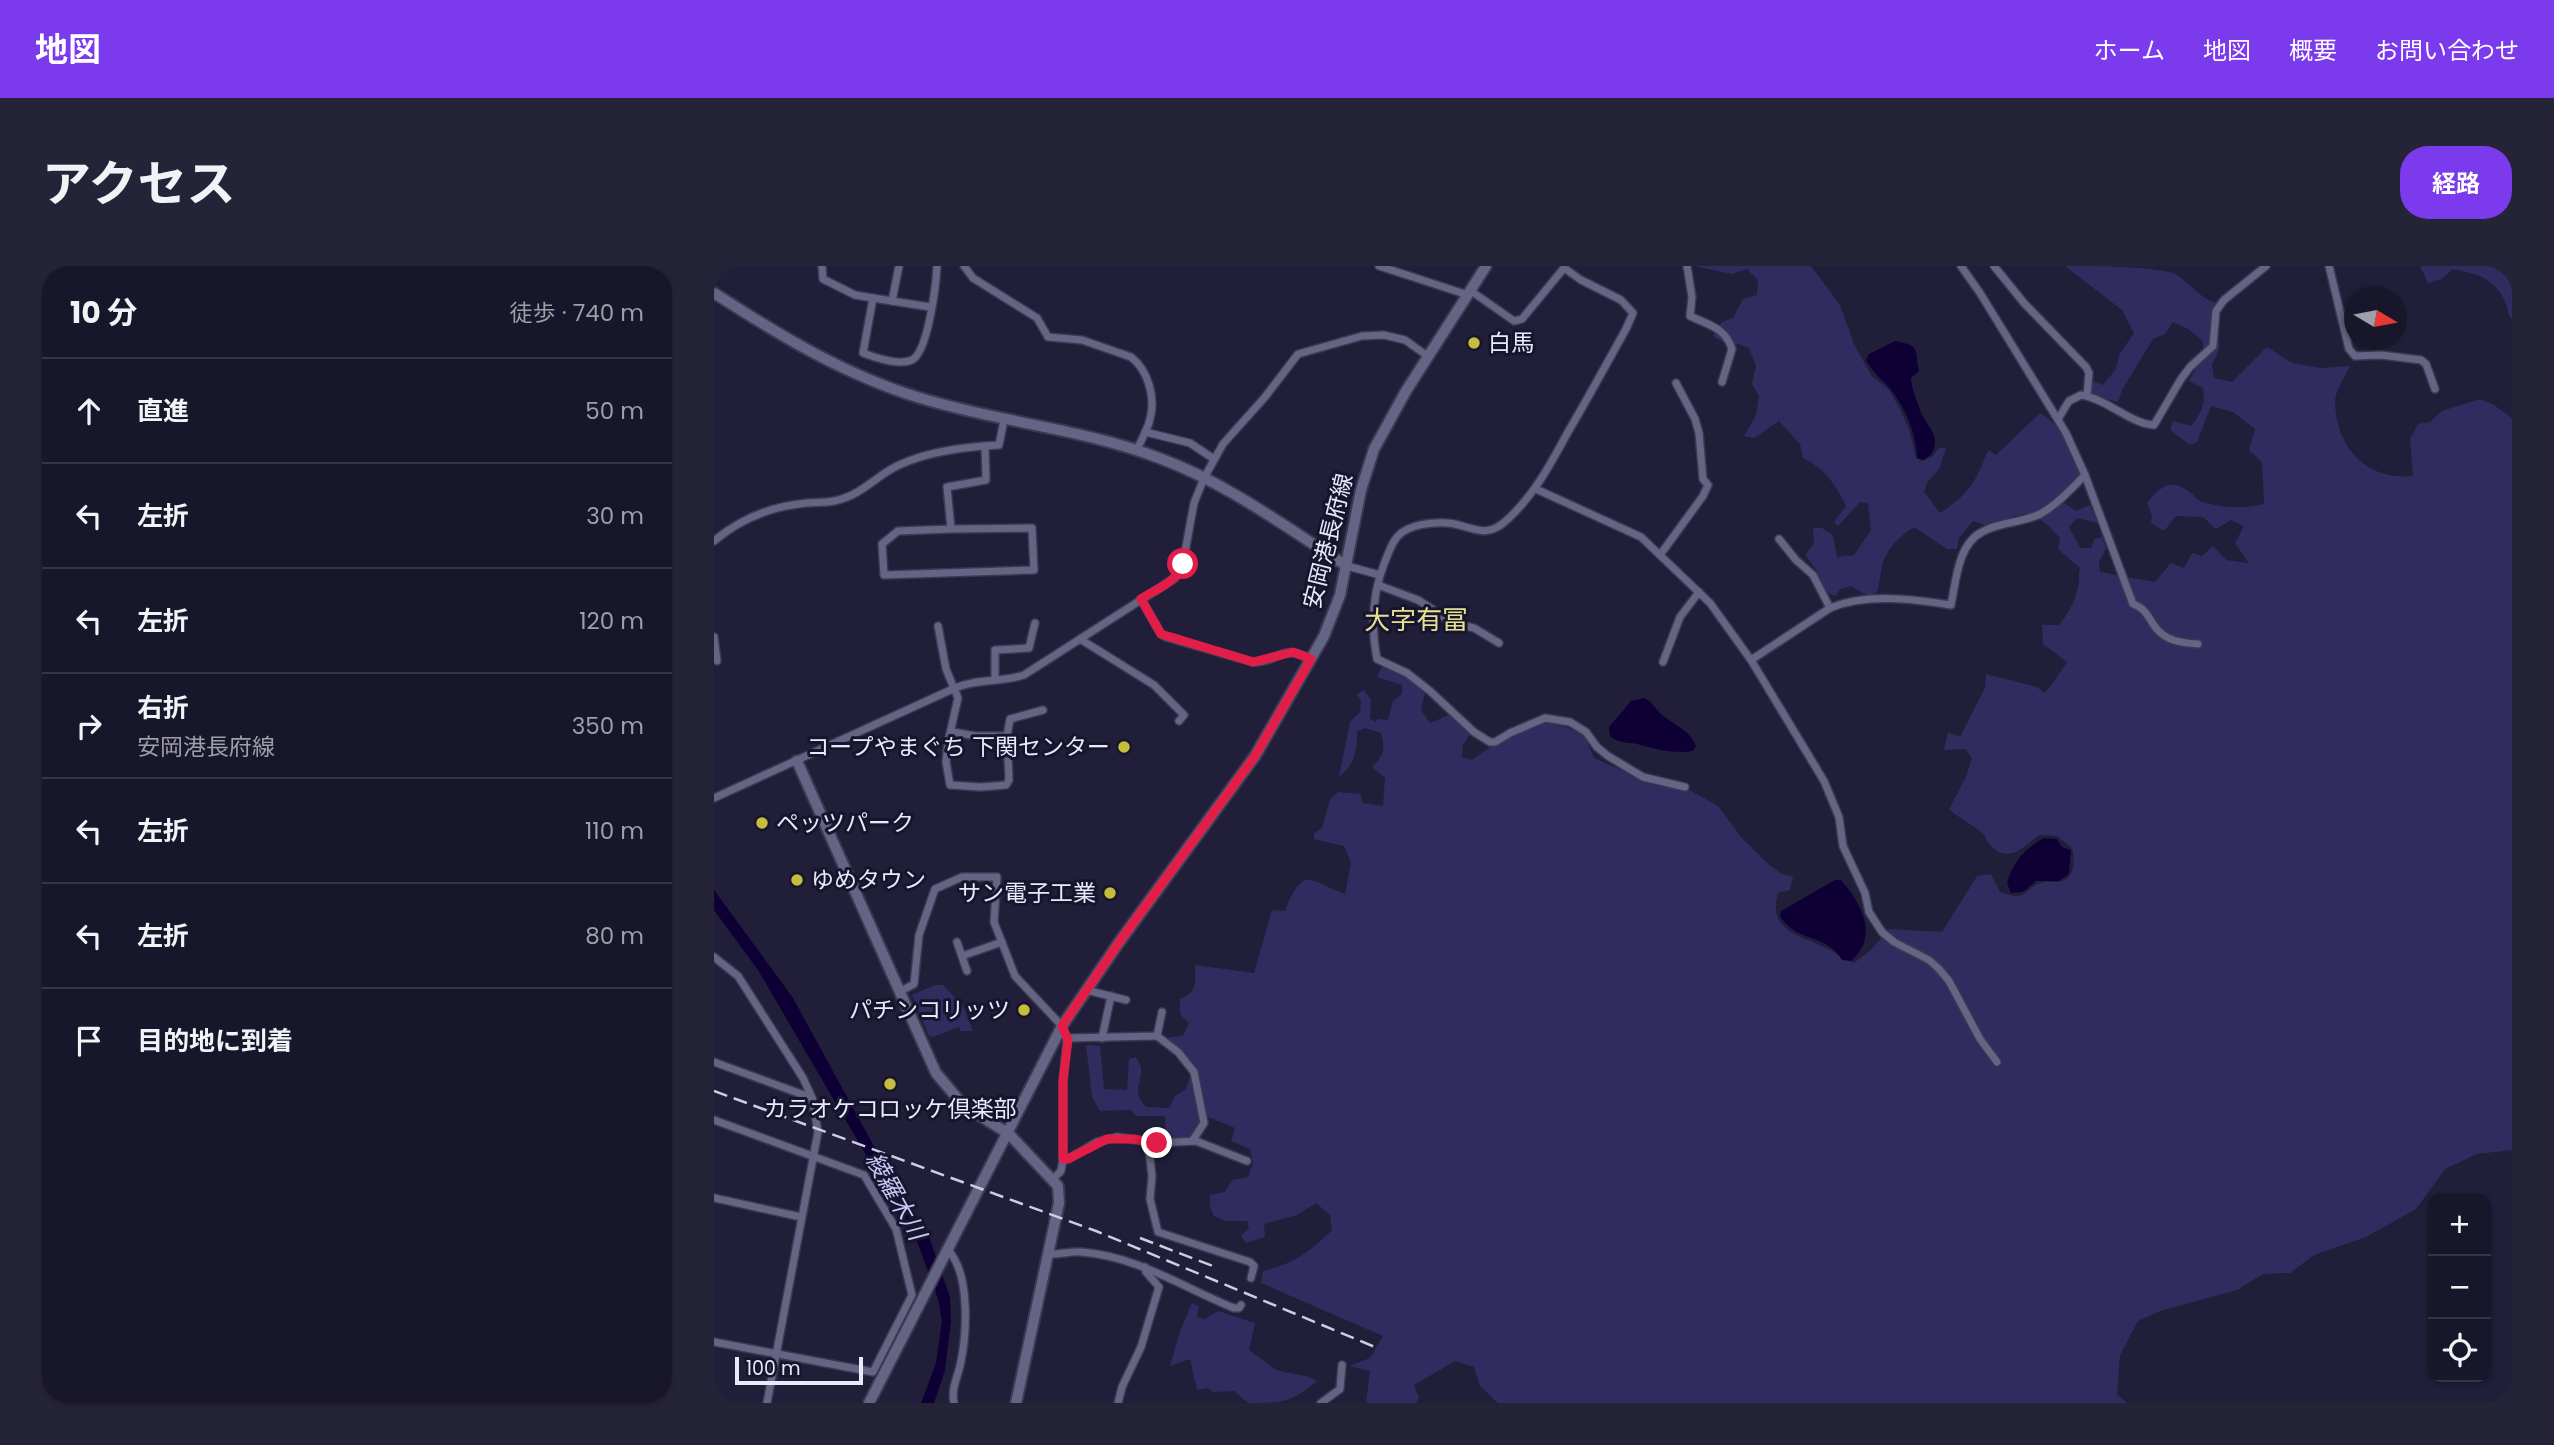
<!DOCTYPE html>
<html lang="ja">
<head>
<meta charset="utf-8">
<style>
  :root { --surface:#18162b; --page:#252337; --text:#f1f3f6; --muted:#9f9fa9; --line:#363547; --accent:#7c3aed }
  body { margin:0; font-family:Poppins,"Noto Sans JP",sans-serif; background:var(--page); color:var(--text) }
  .controls { position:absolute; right:21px; bottom:21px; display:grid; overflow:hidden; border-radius:14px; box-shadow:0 2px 5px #0004 }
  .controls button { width:63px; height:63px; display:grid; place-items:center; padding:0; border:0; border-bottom:2px solid var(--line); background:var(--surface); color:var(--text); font:35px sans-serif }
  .compass { position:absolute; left:1630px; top:21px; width:63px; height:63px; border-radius:50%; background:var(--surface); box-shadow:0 2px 5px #0004; rotate:100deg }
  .scale { position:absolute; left:21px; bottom:18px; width:128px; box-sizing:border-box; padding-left:7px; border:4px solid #e8e9fb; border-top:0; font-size:19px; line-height:24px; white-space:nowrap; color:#e8e9fb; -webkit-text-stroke:5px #17152e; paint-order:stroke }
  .stop { position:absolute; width:21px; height:21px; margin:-16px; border:5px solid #e11d48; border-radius:50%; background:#fff }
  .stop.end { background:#e11d48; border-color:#fff; box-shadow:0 2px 7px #0008 }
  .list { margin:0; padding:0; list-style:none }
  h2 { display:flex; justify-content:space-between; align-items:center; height:91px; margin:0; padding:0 28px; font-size:30px }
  h2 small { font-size:23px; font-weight:400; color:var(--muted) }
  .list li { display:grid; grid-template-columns:46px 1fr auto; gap:21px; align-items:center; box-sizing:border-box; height:105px; padding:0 28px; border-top:2px solid var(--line) }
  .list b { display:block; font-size:26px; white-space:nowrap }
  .list p { margin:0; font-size:23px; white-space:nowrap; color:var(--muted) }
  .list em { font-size:23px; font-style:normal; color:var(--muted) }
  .icon { flex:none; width:38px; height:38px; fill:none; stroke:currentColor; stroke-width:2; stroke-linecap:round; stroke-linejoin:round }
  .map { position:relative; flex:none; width:1798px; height:1137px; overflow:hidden; border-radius:28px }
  header { display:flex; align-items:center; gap:42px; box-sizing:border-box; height:98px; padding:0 35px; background:var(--accent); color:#fff }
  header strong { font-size:33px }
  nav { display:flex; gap:38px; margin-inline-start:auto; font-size:24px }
  .intro { display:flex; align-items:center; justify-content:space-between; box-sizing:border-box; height:168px; padding:0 42px }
  h1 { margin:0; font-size:49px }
  .button { padding:18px 32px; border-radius:28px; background:var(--accent); color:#fff; font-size:24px; font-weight:700 }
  main { display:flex; gap:42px; padding:0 42px }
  aside { flex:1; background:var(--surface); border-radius:28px; box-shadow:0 2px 5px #0004 }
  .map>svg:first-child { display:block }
</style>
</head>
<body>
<header>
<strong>地図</strong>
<nav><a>ホーム</a><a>地図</a><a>概要</a><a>お問い合わせ</a></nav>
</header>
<div class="intro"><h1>アクセス</h1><a class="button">経路</a></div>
<main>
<aside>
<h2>10 分<small>徒歩 · 740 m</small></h2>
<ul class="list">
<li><svg class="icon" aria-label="ahead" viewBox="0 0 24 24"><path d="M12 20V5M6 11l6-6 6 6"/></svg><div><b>直進</b></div><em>50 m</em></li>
<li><svg class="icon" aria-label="left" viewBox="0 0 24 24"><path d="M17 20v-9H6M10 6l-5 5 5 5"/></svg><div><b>左折</b></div><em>30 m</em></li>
<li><svg class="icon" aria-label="left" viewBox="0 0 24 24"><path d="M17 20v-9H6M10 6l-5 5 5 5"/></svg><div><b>左折</b></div><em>120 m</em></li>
<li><svg class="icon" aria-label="right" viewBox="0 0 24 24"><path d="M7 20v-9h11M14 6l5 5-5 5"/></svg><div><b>右折</b><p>安岡港長府線</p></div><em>350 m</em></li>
<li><svg class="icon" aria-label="left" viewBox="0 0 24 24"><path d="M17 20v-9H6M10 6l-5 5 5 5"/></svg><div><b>左折</b></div><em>110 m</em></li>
<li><svg class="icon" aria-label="left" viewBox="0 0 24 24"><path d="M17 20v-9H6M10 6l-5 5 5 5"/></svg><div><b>左折</b></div><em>80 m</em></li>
<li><svg class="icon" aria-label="arrive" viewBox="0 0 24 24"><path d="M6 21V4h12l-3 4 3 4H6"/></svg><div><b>目的地に到着</b></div></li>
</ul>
</aside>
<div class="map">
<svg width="1798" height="1137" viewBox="0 0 1798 1137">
  <rect width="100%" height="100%" fill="#201e39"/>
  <g fill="#312c60">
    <path d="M980,0H1097L1126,39L1140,78L1157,109L1175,124L1187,145L1195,163L1202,192L1208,195L1218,191L1225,182H1232L1225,203L1213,217L1210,226L1226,247C1256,227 1261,217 1274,184L1282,189L1326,147C1349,160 1358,184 1366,208L1343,232L1362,245L1376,239L1384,257L1363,252L1355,261L1366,282H1377L1380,273L1388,271L1392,282L1385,297L1386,306L1441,316L1457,297L1470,302L1478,287L1488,290L1499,280L1512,294L1535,297L1521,277L1530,260L1517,254L1502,263L1489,251L1462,250L1450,265L1437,257L1438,250L1433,237C1447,219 1458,211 1478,228C1482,232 1486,236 1491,237C1513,242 1529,243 1550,238L1548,196L1535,184L1541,163L1519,146L1497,140L1483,176L1476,179L1456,164L1459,155L1477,160C1487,148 1492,137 1489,122L1475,115L1490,87L1488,74L1474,63L1459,56L1451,68L1439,73L1408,124L1404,136L1376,129L1378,115L1389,119L1402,103L1405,89L1420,67L1408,44L1351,0C1380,0 1434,0 1459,7C1476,15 1485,33 1503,37L1497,51C1504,71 1510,79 1498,98L1500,112L1518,116L1553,81L1578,97L1607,102L1636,100C1631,110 1621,125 1621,136C1622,181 1652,215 1699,210L1696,173L1704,158L1716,156L1728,145L1766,133L1780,139L1798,152V884L1763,888L1731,903L1702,943L1652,971L1600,989L1576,1007L1549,1008L1523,1024L1446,1045L1424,1055L1406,1089L1403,1128L1413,1137H784L766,1120L760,1101L741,1095L700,1119L705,1131L702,1137H652L656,1105L635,1100L656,1092L669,1070L547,1017L549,1005C579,998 596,986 618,964L616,949L602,937L583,949L550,958L551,971L532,977L527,970L535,962L533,955H512L500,950L496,941V929L511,926L518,914L534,911L539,897L536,883L517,875L521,862L494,851L477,872L452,874L451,850H422L417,844L386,845L378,831L372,779L386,780L390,823L413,824L415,793L422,791C424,795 426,798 427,802C428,817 417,827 432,841L455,842L461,830L472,823L480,798L469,787L456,779L455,771L469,770L475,757L466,748V733C483,726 482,716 481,699L540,707L558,644L571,645C589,599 594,614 631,628L637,597L630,580L600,573V567L608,562L616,533L624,526L646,528L649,537L669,540L671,512L658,501C669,490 672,483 667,467L651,462L643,465C644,482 640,501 625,511L636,456L646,446L647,436L643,428L650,424L657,434L656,452L661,456L665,453L674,454L679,435L688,428V419L663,411L668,401L687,408L711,427L707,444L716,457L735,449L757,467L749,479L748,491L758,494L785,475L831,456L855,462L871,471L880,492L941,519L977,525L1004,540L1027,571L1053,597L1066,607L1079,611L1076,624L1064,627C1052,667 1091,670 1116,684C1124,688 1131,694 1140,697L1158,683L1174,663L1228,666L1263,610L1277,608L1286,626C1315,636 1306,625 1326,617C1332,615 1336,616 1342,616C1361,616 1361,596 1358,582L1343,570L1325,569C1308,583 1291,600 1273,575C1270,570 1272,570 1267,566C1257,557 1245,553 1235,543L1252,511L1258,492L1251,483L1230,484L1234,466L1246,471L1271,422L1272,408L1323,421L1330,427L1337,420L1353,396L1329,378L1328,359H1345C1355,346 1361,336 1364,321C1366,314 1364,309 1366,302L1344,283L1346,272C1315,237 1312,248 1274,260L1259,255L1245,272L1243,283H1233L1200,261C1186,270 1173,282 1168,299C1166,308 1166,317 1163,326L1154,330L1137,320L1126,323L1122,330L1112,326L1102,304L1091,289L1100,278L1099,262H1108L1119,269L1123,291L1140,289L1157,264L1154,237L1146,236L1124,260L1120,256L1132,240C1123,220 1109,201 1089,192L1086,178L1065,155L1040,172L1030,170L1042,149L1045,130L1038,118L1042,100L1035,82L1024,78L1020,80L1014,79L999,70L1008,56L1019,52L1029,33L1043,29L1044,14L1033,3L1018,8Z"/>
    <path d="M1706,0H1788L1795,4L1798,10V53C1793,47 1794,44 1792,38C1782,12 1762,7 1738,3L1728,13L1714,17Z"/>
    <path d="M221,719H229L249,740L259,765H247L245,761L219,771L215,770L198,729Z"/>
    <path d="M478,1037L485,1041L483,1051L491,1053L504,1045L541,1057L535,1084C543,1089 556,1101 563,1104C577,1109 590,1107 603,1115C577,1137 569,1137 534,1137L520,1125L499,1126L494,1122L483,1124L476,1093L456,1100L466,1065Z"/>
  </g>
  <g fill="#0e0035">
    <path d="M1181,75C1207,80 1200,82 1205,105L1197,112C1198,123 1202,133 1206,144C1211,159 1229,170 1217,189L1209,194L1203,192C1202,168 1192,143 1177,124C1168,112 1160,109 1152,94L1155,88Z"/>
    <path d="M930,432C939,436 940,442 947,448C960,460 975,462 982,480L979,485C958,488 943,483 923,478C912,476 904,477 896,470L895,461L917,435Z"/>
    <path d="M1330,572L1343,573L1348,581L1357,584L1355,608L1345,615H1322L1309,626L1297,627L1293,617C1300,595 1310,583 1330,572Z"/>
    <path d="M1121,614H1127C1147,637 1166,670 1137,695L1128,694C1111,666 1083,678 1066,650L1067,645Z"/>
    <path d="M0,624L79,732L180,917L215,971L236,1031L237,1055L231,1104L220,1137H207L222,1097L228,1055L224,1033L204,978L44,704L0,644Z"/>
  </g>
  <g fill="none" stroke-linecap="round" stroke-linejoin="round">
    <g stroke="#3b394f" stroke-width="10">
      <g id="street">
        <path d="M108,0L109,13L141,29L159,32L149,87C162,92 185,100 198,94C214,86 222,19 223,0"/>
        <path d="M250,0L259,12L323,52L334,71L368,74L417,91C434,104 442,132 436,153C434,163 427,174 423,184"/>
        <path d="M665,0L754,29"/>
        <path d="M973,0L978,31L976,50C994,59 1011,61 1018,83L1008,116"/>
        <path d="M1247,0L1266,27L1352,167L1371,209L1419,338C1432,342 1434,352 1442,362C1452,375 1468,377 1484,378"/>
        <path d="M1280,0L1310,37L1372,101L1375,107L1373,130"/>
        <path d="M1615,0L1635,83L1641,90L1667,89L1707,94L1712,98L1721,123"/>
        <path d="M757,25L800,55L808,53L850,2L867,14L907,34L919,47L912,63C893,97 874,132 854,166C837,197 821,228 794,253C771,275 760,260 734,257C719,256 695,258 684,270C677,277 674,289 670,298C658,329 657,361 663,393L693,407L716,425L760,466L776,476H781L796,467L831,452L856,456L872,466L883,481L894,490L929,511L971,521"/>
        <path d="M159,32L216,41"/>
        <path d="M178,35L185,0"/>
        <path d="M1344,153L1355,135L1367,129C1393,133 1417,158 1440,159L1467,113L1476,101L1499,80L1502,45L1510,34L1552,0"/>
        <path d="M431,166L476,177L500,193"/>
        <path d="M822,223L927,271L996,337L1037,394L1110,515L1125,551L1129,580L1151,627L1155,646L1168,666L1180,676L1215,694L1225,703L1235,715L1266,773L1283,796"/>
        <path d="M237,263L318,262L320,304L170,309L168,278L184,265L237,263L233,221L272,214L271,180"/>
        <path d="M1065,273L1082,294L1099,309L1116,342"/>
        <path d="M0,275C26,253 59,240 93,237C102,236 111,237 120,235C149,229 161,210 185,199C215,185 252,181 285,179L290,154"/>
        <path d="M946,289L989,230L994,219L989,213L985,167L981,153L962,117"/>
        <path d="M633,300L666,309"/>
        <path d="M664,319L704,334L739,357L760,362L785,377"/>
        <path d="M427,333L447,368L452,371L539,396C566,397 564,377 597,393"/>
        <path d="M224,360L232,403L244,432L234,476L232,496L236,519L267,521L292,519L295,514L293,470L296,453L329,444"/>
        <path d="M0,371L3,395"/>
        <path d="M366,373L440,419L470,449L465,455"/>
        <path d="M1037,394L1116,342C1152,327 1199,333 1237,339C1242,315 1244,278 1268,266C1285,256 1308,257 1326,248C1343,239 1357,223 1371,209"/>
        <path d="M949,396L966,351L985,326"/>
        <path d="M281,414V384L315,382L321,357"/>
        <path d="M238,466L262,470H293"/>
        <path d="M0,532L241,422C265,412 286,417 310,409L461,312L466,306L469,297L480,237L490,212L509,178L551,131L584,88L648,70L670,69L691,74L715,91"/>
        <path d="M243,676L253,705"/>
        <path d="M248,690L288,676"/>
        <path d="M0,691L24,710L89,812L98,832L104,866L53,1137"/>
        <path d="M372,724L412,734"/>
        <path d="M185,726L200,718L205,669L221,623L248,611H283L280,656L301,710L348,760L353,774L349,815V893L347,905L340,912"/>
        <path d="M443,770L464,786L480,806L490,857L479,874"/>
        <path d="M353,772L443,770L448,746"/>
        <path d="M388,772L397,730"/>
        <path d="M0,796L98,832"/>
        <path d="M0,854L150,909L182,963L198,1029L159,1106L0,1076"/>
        <path d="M434,876L438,910L436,933L444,966L536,996L540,1000L537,1012"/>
        <path d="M349,893H354L383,876L403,871L443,877L482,875L533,895"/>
        <path d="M0,932L87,951"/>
        <path d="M233,983C257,1007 253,1069 246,1100C243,1113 237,1123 240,1137"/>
        <path d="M334,988C345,989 356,985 367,986C423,990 470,1022 520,1042H525L527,1039"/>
        <path d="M404,1137L408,1121L427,1081L445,1021L432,1006L431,1001"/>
        <path d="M607,1137L626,1123L628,1099"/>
      </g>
    </g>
    <g stroke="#3b394f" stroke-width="14">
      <g id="secondary">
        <path d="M0,27C65,69 129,108 203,131C282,156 367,162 445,192C513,217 573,262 633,300"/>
        <path d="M83,495L222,807L249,839L295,868L344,920L345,937L302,1137"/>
        <path d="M155,1137L348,760L406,675L541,490L610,370L626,329L647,224L660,183L692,125L772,0"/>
      </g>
    </g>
    <use href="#street" stroke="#646484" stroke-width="7"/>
    <use href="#secondary" stroke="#646484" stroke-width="10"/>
    <g stroke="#cecee1" stroke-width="2.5" stroke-dasharray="14 7" stroke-linecap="butt">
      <path d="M0,825L382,965L661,1081"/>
      <path d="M426,972L504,1002"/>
    </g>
  </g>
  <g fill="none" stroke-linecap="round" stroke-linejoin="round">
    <path stroke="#e11d48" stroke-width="9" d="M443,877L419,873H393L354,893H349V815L354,774L348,760L406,675L541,490L597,393L579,386L539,396L447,368L427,333C442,323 463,316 469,298"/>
  </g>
  <g fill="#c6bc3d" stroke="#17152e" stroke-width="2.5">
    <circle cx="760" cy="77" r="7"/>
    <circle cx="410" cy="481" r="7"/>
    <circle cx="48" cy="557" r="7"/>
    <circle cx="83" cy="614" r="7"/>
    <circle cx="396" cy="627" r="7"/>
    <circle cx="310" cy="744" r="7"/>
    <circle cx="176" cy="818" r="7"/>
  </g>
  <g text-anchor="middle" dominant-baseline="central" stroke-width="6" stroke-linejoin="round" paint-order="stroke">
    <g font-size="23" fill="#e8e9fb" stroke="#17152e" text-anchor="start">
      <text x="774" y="77">白馬</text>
      <text x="396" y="481" text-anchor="end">コープやまぐち 下関センター</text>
      <text x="62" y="557">ペッツパーク</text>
      <text x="97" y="614">ゆめタウン</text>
      <text x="382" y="627" text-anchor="end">サン電子工業</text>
      <text x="296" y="744" text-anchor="end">パチンコリッツ</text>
      <text x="176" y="843" text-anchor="middle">カラオケコロッケ倶楽部</text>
    </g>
    <g font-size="23" fill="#e8e9fb" stroke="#17152e">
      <text transform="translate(614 275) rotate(-76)">安岡港長府線</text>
    </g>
    <g font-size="24" font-style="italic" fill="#c7c7f4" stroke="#17152e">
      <text transform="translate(182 930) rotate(61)">綾羅木川</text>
    </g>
    <g font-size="26" fill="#e5e091" stroke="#17152e">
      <text x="702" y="354">大字有冨</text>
    </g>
  </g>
</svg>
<div class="controls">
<button>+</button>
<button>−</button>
<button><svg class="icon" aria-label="locate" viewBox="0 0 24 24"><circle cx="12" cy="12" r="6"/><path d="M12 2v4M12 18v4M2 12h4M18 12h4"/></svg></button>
</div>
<svg class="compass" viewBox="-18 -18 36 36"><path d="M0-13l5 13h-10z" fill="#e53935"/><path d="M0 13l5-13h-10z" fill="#9f9fa9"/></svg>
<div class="scale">100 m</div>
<div class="stop" style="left:469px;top:298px"></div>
<div class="stop end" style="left:443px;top:877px"></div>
</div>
</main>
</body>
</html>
